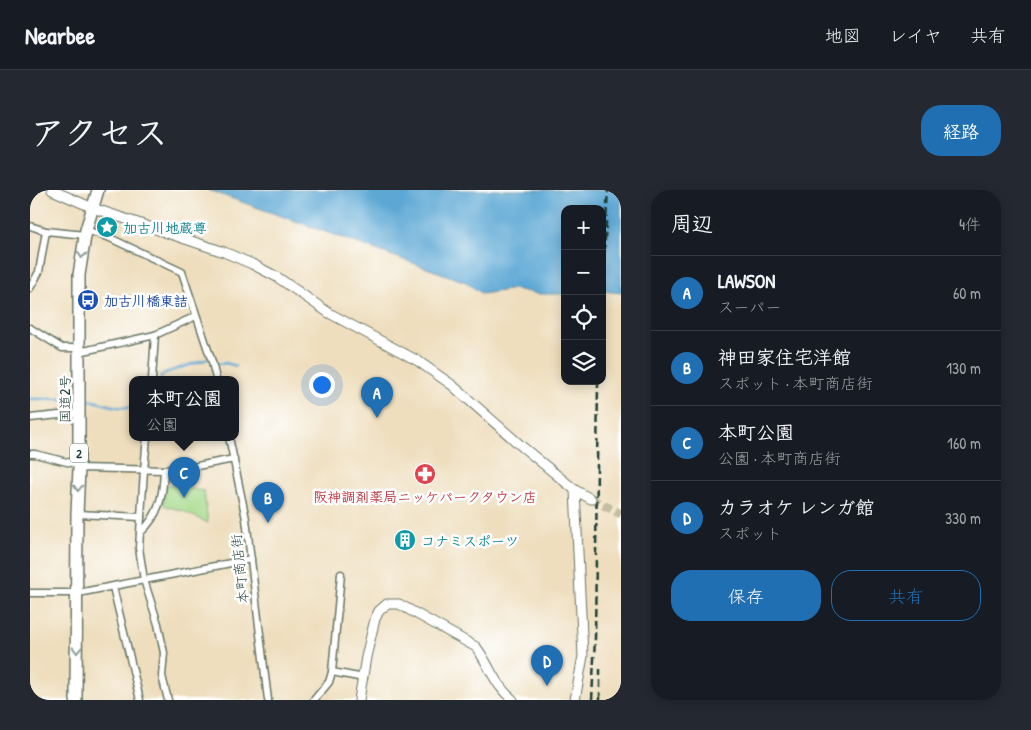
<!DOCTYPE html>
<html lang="ja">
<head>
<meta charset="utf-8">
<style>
  :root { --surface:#171b24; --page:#242831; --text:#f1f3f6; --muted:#9ea1a6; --line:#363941; --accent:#1f6fb2 }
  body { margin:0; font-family:"Patrick Hand","Klee One",sans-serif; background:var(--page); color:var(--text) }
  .controls { position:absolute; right:15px; top:15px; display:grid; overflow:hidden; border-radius:10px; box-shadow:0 2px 12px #0003 }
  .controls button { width:45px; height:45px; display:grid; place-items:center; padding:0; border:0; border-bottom:1px solid var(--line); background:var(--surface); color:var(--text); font:25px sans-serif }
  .you { position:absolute; left:291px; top:194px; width:18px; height:18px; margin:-12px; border:4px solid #fff; border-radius:50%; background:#1a73e8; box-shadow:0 0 0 8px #1a73e833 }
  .badge { display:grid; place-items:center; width:32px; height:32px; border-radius:50%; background:var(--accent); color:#fff; font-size:16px; font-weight:700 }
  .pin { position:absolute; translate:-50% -41px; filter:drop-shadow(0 1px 2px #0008) }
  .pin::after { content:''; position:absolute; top:26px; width:18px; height:15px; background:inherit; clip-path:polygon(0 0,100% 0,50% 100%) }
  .popup { position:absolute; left:99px; top:186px; width:110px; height:65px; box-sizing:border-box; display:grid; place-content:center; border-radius:10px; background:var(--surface); filter:drop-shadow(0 1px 4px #0005); font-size:16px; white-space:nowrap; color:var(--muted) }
  .popup b { font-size:19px; color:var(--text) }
  .popup::after { content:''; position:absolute; left:50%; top:100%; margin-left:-10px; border:10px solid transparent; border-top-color:var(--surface) }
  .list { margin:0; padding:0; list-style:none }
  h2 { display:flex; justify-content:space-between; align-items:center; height:65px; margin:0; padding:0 20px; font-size:21px }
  h2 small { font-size:16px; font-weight:400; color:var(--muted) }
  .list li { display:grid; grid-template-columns:32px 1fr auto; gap:15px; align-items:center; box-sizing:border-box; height:75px; padding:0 20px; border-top:1px solid var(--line) }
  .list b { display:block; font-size:19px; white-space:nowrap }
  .list p { margin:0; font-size:16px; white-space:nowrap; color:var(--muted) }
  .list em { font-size:16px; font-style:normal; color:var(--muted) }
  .actions { display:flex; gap:10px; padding:15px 20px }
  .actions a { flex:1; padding:11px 0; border:1px solid var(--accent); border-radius:20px; text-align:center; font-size:18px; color:var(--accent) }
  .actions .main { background:var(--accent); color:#fff }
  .icon { flex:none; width:28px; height:28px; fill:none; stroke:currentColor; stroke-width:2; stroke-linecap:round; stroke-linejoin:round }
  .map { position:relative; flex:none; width:591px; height:510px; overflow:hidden; border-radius:20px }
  header { display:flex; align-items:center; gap:30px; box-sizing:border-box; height:70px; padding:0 25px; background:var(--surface); border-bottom:1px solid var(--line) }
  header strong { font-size:24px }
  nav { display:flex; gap:28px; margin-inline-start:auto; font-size:18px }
  .intro { display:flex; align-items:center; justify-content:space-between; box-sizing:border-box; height:120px; padding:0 30px }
  h1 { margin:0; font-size:35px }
  .button { padding:12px 22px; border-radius:20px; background:var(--accent); color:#fff; font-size:18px; font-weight:700 }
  main { display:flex; gap:30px; padding:0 30px }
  aside { flex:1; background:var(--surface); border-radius:20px; box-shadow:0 2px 12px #0003 }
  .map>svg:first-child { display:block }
</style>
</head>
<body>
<header>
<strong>Nearbee</strong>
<nav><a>地図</a><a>レイヤ</a><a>共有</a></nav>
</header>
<div class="intro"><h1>アクセス</h1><a class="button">経路</a></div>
<main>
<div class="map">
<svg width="591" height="510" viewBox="0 0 591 510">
  <rect width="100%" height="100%" fill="#fff"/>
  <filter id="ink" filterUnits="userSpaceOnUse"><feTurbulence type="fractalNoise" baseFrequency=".02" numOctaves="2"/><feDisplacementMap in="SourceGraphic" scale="10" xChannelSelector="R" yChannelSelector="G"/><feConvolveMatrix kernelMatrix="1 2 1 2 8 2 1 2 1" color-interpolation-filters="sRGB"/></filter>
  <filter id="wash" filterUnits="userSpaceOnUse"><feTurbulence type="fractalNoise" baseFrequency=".0096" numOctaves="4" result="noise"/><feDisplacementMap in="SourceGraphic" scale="20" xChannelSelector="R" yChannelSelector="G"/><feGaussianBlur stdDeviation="1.12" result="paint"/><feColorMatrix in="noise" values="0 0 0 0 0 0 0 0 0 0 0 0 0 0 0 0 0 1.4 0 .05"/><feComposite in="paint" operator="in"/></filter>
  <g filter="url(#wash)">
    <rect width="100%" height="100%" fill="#eedebd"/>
    <path fill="#a4d989" stroke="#628b5e" d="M136,295L174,301L178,333L153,321L133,315Z"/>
    <path fill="#5ca7d4" stroke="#3e7284" d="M178,0H591V103L572,101V19H535V104H507L485,99L452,104L436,92Z"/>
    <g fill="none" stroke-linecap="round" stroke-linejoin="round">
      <g stroke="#5ca7d4" stroke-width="2.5">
        <path d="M187,174L196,173L206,176"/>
        <path d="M131,189V186L135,183L178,169"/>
        <path d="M0,209H41"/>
        <path d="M59,210L87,217L103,218"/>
      </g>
    </g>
  </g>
  <g filter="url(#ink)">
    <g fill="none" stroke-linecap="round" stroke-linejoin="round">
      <path stroke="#c5bea2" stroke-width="9" stroke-dasharray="9 4.5" stroke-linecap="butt" d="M561,309L591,324"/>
      <g stroke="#677564" stroke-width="9">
        <g id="street">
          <path d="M0,36L16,41L55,45"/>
          <path d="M56,40L80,48L152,82L182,172L186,189"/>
          <path d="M0,98L9,82L16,41"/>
          <path d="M0,138L32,158H46"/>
          <path d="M49,162L125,145L166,126"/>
          <path d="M122,189L125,145"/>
          <path d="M0,228L49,223"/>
          <path d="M117,247L114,280L109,358L114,390L128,434L134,463L132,486L138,510"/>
          <path d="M199,247L216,329L238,510"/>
          <path d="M0,264H5L45,274L49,278L134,280L167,276L204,269"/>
          <path d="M47,324L111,327"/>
          <path d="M110,343C130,325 133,305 134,280"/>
          <path d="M83,397L110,510"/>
          <path d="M0,403H48L221,369"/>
          <path d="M302,482L334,488"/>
          <path d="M284,510L299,492L302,482L311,384"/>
        </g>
      </g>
      <g stroke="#677564" stroke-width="11">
        <g id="secondary">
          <path d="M22,0L63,18L194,62L222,74L247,87L299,123L388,171L422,195L489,254L545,300L561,309"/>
          <path d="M545,300L553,466L545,510"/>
          <path d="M329,510L336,467L345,429L349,421L357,414H369L446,457C460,475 464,495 483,510"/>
        </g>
      </g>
      <g stroke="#677564" stroke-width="14">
        <path id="highway" d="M46,510L47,324L49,278V85L56,40L68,0"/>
      </g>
      <use href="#street" stroke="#fff" stroke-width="6"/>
      <use href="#secondary" stroke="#fff" stroke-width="9"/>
      <use href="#highway" stroke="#fff" stroke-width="11"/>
      <g stroke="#1f3d34" stroke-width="2.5" stroke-dasharray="8 4" stroke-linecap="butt">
        <path d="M572,135L573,81L578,0"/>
        <path d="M562,510L565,448L568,191"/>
        <path d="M570,510V479"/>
      </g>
    </g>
    <defs><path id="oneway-chevron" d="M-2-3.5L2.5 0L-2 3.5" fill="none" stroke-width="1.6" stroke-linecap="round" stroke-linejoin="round" transform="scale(1.25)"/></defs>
    <g stroke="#8f9e9a">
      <use href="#oneway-chevron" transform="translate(52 65) rotate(99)"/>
      <use href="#oneway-chevron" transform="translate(48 298) rotate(92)"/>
      <use href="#oneway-chevron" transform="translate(47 460) rotate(91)"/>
    </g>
  </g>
  <defs>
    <g id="sight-disc" transform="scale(1.125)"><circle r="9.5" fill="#0f9aa8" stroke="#fff"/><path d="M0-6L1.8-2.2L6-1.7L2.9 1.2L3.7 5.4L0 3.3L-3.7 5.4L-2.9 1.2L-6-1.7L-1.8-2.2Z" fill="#fff"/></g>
    <g id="bus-disc" transform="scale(1.125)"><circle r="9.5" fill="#1a4fb4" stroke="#fff"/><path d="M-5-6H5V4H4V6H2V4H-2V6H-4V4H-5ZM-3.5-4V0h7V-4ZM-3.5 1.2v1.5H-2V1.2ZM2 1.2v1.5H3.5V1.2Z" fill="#fff"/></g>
    <g id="pharmacy-disc" transform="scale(1.125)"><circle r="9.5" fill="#e0444e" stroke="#fff"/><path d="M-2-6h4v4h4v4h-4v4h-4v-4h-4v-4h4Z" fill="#fff"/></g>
    <g id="building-disc" transform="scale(1.125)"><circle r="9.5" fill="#0f9aa8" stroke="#fff"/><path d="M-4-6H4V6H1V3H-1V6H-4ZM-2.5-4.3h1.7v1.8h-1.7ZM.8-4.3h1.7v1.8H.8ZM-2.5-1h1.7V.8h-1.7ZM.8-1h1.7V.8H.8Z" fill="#fff"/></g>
  </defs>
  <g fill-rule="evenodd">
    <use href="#sight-disc" x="77" y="37"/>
    <use href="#bus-disc" x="58" y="110"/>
    <use href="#pharmacy-disc" x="395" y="284"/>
    <use href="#building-disc" x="375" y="350"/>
  </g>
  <g text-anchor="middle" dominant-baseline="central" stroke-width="5" stroke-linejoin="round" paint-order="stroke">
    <rect fill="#fff" stroke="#627771" stroke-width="1" x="40" y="253.5" width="18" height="19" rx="4"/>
    <g font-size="12" font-weight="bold" fill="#1f3d34">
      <text x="49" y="263">2</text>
    </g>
    <g font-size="14" font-weight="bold" fill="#0d838f" stroke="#fff" text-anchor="start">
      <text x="93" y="37">加古川地蔵尊</text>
      <text x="391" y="350">コナミスポーツ</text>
    </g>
    <g font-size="14" font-weight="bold" fill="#164399" stroke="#fff" text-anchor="start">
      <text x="74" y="110">加古川橋東詰</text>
    </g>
    <g font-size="14" fill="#1f3d34" stroke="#fff">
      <text transform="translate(34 209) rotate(-90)">国道2号</text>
      <text transform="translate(209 379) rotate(-96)">本町商店街</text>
    </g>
    <g font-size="14" font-weight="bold" fill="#be3a42" stroke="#fff">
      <text x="395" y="306">阪神調剤薬局ニッケパークタウン店</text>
    </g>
  </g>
</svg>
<div class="controls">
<button>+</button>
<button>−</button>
<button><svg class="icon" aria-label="locate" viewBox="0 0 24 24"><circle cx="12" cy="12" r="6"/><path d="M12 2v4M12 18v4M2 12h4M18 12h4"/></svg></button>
<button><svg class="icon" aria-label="layers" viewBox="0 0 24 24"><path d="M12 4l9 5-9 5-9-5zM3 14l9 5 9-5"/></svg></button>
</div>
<div class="you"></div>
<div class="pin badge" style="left:347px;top:228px">A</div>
<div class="pin badge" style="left:238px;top:333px">B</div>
<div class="pin badge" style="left:154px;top:308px">C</div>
<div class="popup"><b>本町公園</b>公園</div>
<div class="pin badge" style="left:517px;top:496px">D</div>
</div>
<aside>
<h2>周辺<small>4件</small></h2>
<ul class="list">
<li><span class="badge">A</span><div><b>LAWSON</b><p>スーパー</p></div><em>60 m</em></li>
<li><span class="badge">B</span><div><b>神田家住宅洋館</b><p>スポット · 本町商店街</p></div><em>130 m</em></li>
<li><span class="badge">C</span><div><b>本町公園</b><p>公園 · 本町商店街</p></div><em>160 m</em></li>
<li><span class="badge">D</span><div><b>カラオケ レンガ館</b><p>スポット</p></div><em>330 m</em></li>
</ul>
<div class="actions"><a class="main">保存</a><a>共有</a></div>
</aside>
</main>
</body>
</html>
